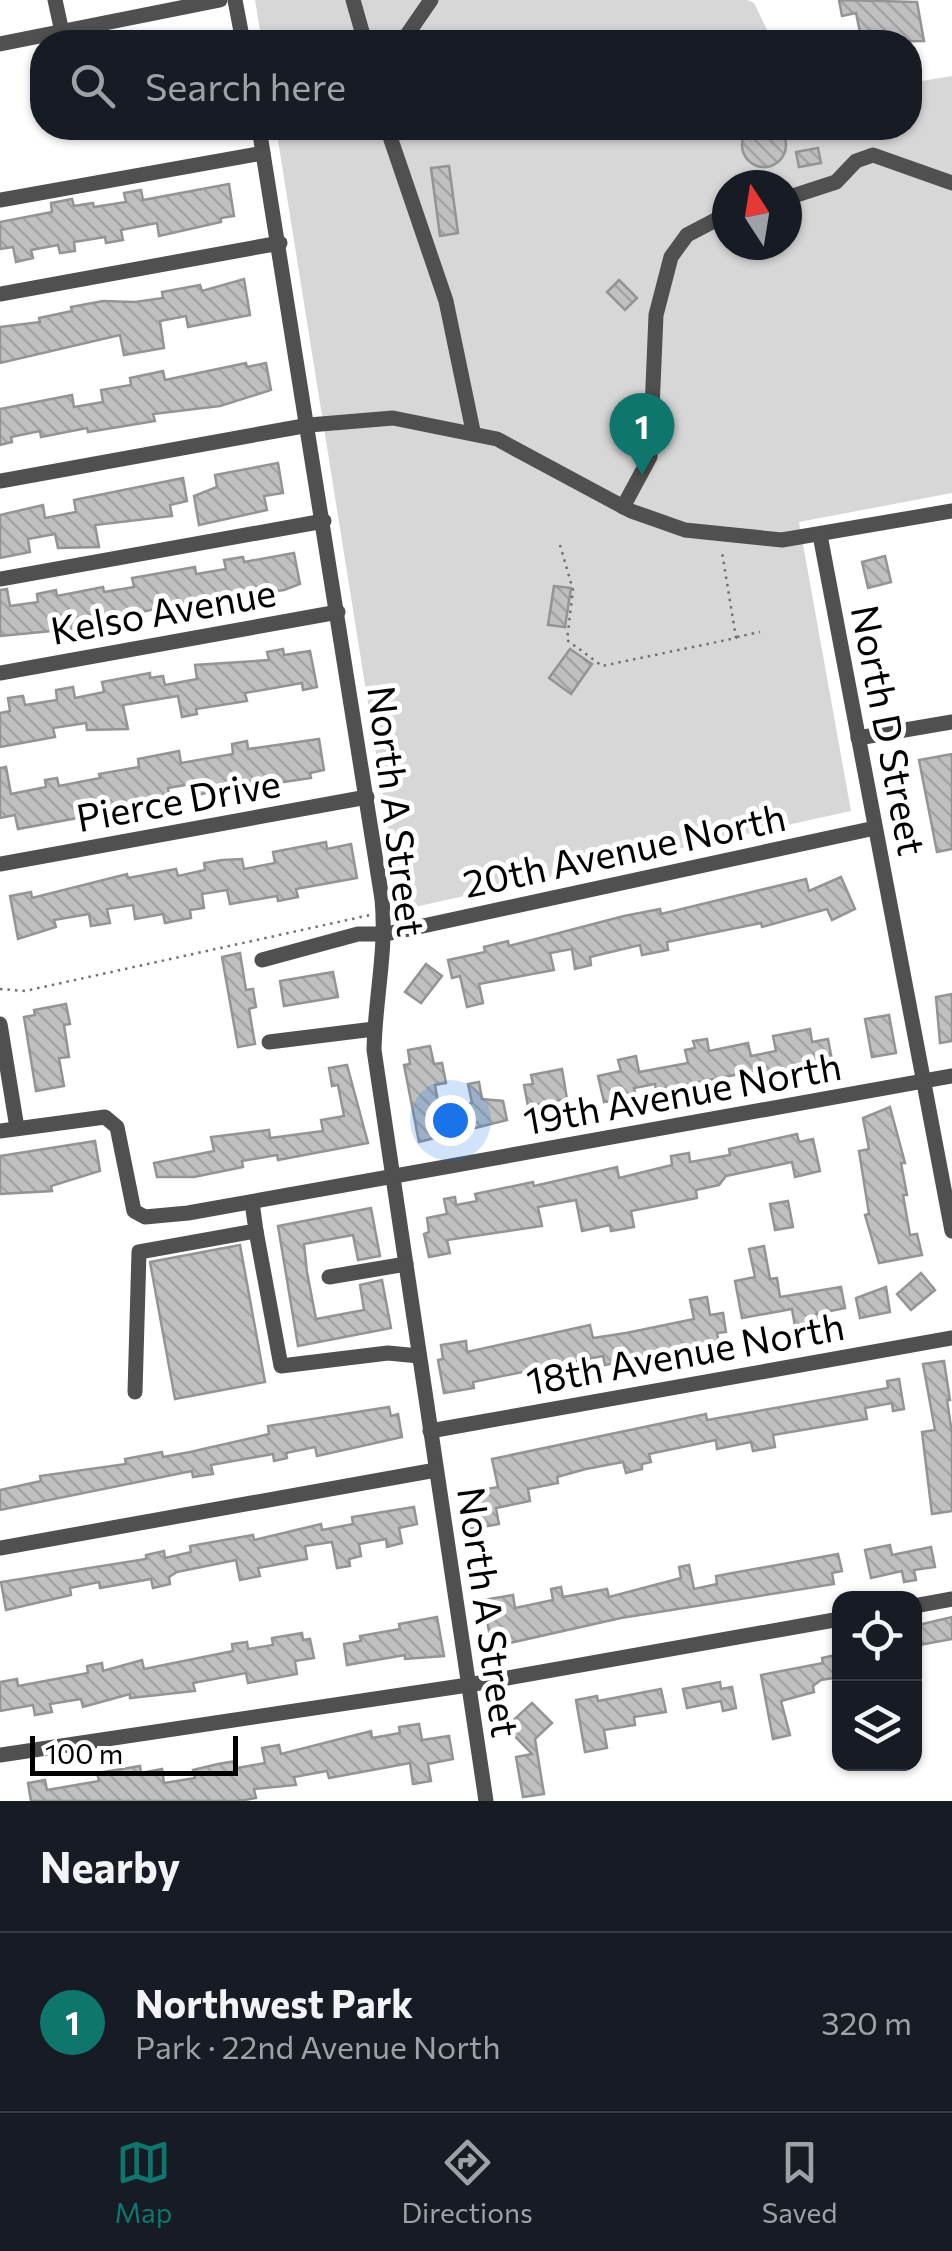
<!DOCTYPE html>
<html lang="en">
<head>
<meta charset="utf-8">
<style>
  :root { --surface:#171b24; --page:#242831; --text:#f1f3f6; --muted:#9ea1a6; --line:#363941; --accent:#0f766e }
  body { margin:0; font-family:Commissioner,sans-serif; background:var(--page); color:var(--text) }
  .controls { position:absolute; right:30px; bottom:30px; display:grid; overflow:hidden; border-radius:20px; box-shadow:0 2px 8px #0004 }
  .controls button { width:90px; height:90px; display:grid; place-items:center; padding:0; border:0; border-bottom:2px solid var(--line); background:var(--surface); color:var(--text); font:50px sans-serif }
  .compass { position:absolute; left:712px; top:170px; width:90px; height:90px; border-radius:50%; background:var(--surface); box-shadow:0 2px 8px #0004; rotate:348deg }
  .scale { position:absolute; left:30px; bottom:25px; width:208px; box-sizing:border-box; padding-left:10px; border:5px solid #000; border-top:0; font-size:28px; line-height:35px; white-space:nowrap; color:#000; -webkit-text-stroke:8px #fff; paint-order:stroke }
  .you { position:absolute; left:450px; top:1120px; width:35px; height:35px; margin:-25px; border:8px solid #fff; border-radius:50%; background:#1a73e8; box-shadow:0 0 0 15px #1a73e833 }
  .badge { display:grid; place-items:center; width:65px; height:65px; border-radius:50%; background:var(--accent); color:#fff; font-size:32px; font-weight:700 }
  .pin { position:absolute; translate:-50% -82px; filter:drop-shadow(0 2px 5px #0008) }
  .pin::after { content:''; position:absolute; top:52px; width:35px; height:30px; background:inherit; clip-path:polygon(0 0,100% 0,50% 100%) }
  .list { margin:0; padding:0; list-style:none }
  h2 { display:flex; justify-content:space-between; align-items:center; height:130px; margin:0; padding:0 40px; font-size:42px }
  h2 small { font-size:32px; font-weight:400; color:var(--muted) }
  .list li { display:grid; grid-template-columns:65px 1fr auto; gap:30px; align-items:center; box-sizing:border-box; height:180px; padding:0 40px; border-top:2px solid var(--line) }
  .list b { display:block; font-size:38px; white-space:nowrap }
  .list p { margin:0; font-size:32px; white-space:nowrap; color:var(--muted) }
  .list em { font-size:32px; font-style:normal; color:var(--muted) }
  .icon { flex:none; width:55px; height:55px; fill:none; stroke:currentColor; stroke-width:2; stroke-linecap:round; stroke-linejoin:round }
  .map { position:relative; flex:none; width:952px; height:1801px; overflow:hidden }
  .search { position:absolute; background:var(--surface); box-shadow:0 2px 8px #0004; left:30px; right:30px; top:30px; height:110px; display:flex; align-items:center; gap:25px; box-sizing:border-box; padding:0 35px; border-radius:40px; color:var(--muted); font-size:38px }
  .sheet { height:310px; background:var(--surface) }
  nav { display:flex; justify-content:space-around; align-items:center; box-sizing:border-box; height:140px; border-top:2px solid var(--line); background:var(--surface); font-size:28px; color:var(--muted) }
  nav a { display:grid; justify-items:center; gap:5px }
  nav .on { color:var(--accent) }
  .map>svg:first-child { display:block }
</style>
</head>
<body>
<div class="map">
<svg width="952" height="1801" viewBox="0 0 952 1801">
  <defs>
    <pattern id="building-back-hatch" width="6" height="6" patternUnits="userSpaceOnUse" patternTransform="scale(2.5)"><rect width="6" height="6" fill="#c0c0c0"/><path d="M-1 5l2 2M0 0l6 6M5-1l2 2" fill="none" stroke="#a3a3a3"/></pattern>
  </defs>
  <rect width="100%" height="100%" fill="#fff"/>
  <g fill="#d7d7d7" fill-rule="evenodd">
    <path d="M255,0H747L754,3L773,42H262Z"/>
    <path d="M952,76V493L799,522L851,811L401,910L276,128H910V83ZM727,185H787V245H727Z"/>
  </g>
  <g fill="url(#building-back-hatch)" stroke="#949494" stroke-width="2.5">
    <path d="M839,0L917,2L924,41L862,42L856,13L842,16Z"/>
    <circle cx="764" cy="145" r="22"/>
    <path d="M818,148L821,163L799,167L796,152Z"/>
    <path d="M449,166L458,233L440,236L431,168Z"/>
    <path d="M229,184L234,216L221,218V222L159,236L157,223L121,230L123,240L106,243L105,237L74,242L75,251L60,253L58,245L31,250L33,258L16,262L13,247L0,249V222L52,212L51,203L72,199L74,206L93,203L94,207L126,202L124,193L141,190L143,200Z"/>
    <path d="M244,279L250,315L188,327L186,316L160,321L164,348L124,355L120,335L0,363V327L40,322L39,318L72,311L71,307L103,301L135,302L163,298L162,292L200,285L202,291Z"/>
    <path d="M619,280L637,298L625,310L607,292Z"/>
    <path d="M246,363L247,367L266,363L271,390L220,406L153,414L155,421L88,432L87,428L41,437L40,431L11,437L12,442L0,445V409L72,395L74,407L103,402L101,390L131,385L130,378L163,371L165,380Z"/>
    <path d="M278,463L283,493L264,496L267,510L199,525L194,496L217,487L215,475Z"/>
    <path d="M183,478L187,501L170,505L172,516L95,525L99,547L58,548L55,534L28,539L30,552L0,558V515L43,505L45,518L76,512L74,500Z"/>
    <path d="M294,553L300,584L284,590L201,601L202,605L180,609L179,603L73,629L0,636V590L7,589L10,606L38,602L37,594L56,590L57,596L103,587L104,592L134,587L132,578L195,567L196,574L226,569L224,560L243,557L244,562Z"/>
    <path d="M885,556L891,582L868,588L862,562Z"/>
    <path d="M554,586L571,588L565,627L548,625Z"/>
    <path d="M283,649L284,655L310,651L317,687L303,690L302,683L245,693L247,701L196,709L197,714L182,717L178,696L123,705L128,729L87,730L86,723L53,728L55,737L0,747V713L10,711L8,698L23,696L25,705L57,700L56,690L73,687L75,698L104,692L102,682L150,673V678L163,676L165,685L197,679L195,665L269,660L267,652Z"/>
    <path d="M570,649L592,664L571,694L549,678Z"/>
    <path d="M319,739L324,770L310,773L311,778L263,785L262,779L194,796L191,784L168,788L170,801L18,829L15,815L0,818V768L6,767L11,794L46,787L45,780L57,778L59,786L100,778L99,774L139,767L138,759L179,751L181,763L233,754L232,744L247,741L248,749Z"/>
    <path d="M952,754V849L937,852L919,760Z"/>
    <path d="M326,842L327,849L351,844L357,878L296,889L298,897L278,901L277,896L230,904L227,890L202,894L204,908L190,910L191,918L165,923L163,914L135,919L133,905L107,909L110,923L91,926L89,914L54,920L56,927L18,939L10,896L31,892L32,898L127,874L128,878L176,869L178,876L205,870L204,863L222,860L242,859L244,869L275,863L273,852Z"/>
    <path d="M841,877L855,909L832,920L827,909L762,927L761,923L667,942L668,950L642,955L640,945L590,957L591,965L575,969L572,949L550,953L554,970L479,984L483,1003L467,1007L460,976L452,978L448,960L485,952L484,947L508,941L509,946L624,916L660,909L661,914L806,879L809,891Z"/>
    <path d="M240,953L246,990L253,989L256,1007L249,1009L255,1044L238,1047L222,957Z"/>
    <path d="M426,964L442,976L421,1003L405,992Z"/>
    <path d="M333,972L338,997L284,1006L280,981Z"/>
    <path d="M952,994V1041L940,1043L936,997Z"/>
    <path d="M66,1004L70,1024L64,1025L69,1057L59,1058L64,1086L36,1091L24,1017L35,1015L34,1010Z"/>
    <path d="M889,1015L896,1053L872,1057L865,1019Z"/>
    <path d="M810,1029L812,1042L828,1039L832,1060L741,1079L740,1074L656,1090L655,1084L634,1088L636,1097L604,1102L598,1076L621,1071L618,1060L636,1056L639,1072L688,1063L685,1050L695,1048L693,1041L707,1039L709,1051L748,1043L751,1056L776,1051L773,1036Z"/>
    <path d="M430,1046L434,1064L442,1063L446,1083L435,1085L441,1119L463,1114L462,1105L472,1103L468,1084L479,1082L482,1099L503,1101L507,1120L419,1142L404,1065L410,1064L408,1050Z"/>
    <path d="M347,1065L368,1143L278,1160L277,1155L242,1161L243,1167L194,1177H157L154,1163L214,1151L211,1137L269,1130L270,1138L323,1131L321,1120L344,1116L338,1085L332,1086L329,1068Z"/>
    <path d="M562,1069L567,1099L528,1106L524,1085L533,1084L531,1075Z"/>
    <path d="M890,1107L905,1163H901L907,1195H903L910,1235L917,1234L922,1255L879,1263L865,1215L869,1214L859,1151L869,1149L863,1118Z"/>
    <path d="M797,1134L799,1142L813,1139L820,1171L795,1177L792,1162L726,1176L719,1185L696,1190L697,1198L631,1211L634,1227L611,1231L610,1225L582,1231L576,1200L538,1207L542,1226L447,1240L450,1253L429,1257L424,1234L429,1232L427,1218L447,1214L444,1199L455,1197L456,1205L477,1201L475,1194L533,1182L534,1186L617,1167L619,1178L672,1165L671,1156L689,1153L690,1162L730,1155L729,1149Z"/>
    <path d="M95,1141L100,1171L51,1186L52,1191L0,1194V1156Z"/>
    <path d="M788,1201L793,1227L775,1230L770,1204Z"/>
    <path d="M371,1208L380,1256L358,1260L353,1235L304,1244L307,1272L316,1319L364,1310L360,1285L382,1280L391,1328L298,1346L278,1226Z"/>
    <path d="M240,1245L265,1382L175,1399L150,1262Z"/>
    <path d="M764,1246L770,1279L777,1278L780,1297L841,1287L845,1308L816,1314L818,1328L796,1332L792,1309L742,1318L735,1281L755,1277L749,1249Z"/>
    <path d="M921,1273L935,1290L911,1310L897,1294Z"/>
    <path d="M886,1287L890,1312L860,1318L856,1298Z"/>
    <path d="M707,1297L710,1315L723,1313L726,1332L717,1333L719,1343L605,1365L603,1356L473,1382L474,1388L444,1393L438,1360L443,1359L441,1345L466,1341L467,1352L590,1325L593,1338L626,1333L694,1319L690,1300Z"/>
    <path d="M944,1361L950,1400H947L952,1433V1511L932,1514L922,1432L935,1430L923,1364Z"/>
    <path d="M899,1379L904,1409L893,1411L892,1403L865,1408L867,1419L773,1435L775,1447L753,1451L751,1442L717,1449L716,1440L649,1454L651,1462L642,1464V1469L626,1473L623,1462L586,1469L557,1477L558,1483L528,1489L530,1501L496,1508L499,1524L466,1530L463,1517L469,1516L465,1493L498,1487L492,1459L706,1414L707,1420L888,1388L887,1381Z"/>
    <path d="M389,1407L391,1416L398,1414L402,1437L317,1456L315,1447L286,1453L287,1458L274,1461L273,1454L211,1465L213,1474L193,1477L192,1471L0,1510V1490L41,1481L40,1476L126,1464L125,1459L162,1452L163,1457L190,1452L269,1434L268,1426Z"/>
    <path d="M414,1507L417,1524L399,1528L402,1543L387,1547L386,1539L359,1544L361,1556L349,1559L350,1566L337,1568L332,1542L305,1546L307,1559L258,1568L260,1576L240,1580L236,1560L177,1572L169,1577L170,1584L153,1588L151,1579L100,1588L99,1582L70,1588L71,1595L6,1610L1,1582L146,1559V1555L164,1551L165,1558L191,1552L190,1546L253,1535L254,1540L321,1524L322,1530L353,1524L352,1517Z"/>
    <path d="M890,1545L892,1555L931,1547L935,1567L914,1570L916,1580L904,1582L902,1571L871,1578L865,1550Z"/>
    <path d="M838,1554L842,1571L832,1573L834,1584L621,1618L492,1647L483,1600L513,1595L515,1608L553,1600L551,1589L561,1587L563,1597L607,1589L609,1597L681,1578L679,1567L689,1565L694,1589L717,1584L716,1576Z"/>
    <path d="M437,1617L444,1656L405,1659V1655L347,1665L344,1644L361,1641L360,1636L400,1629L399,1624Z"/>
    <path d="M952,1617V1639L914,1646V1626Z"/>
    <path d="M302,1633L303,1640L310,1639L314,1658L295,1661L297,1674L248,1683L246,1673L193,1683L195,1691L130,1698V1694L83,1707L81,1699L50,1704L52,1712L35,1715L33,1705L0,1711V1682L17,1679L18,1686L88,1673L87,1666L102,1663L103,1671L142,1660L144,1669L233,1651L232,1644L247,1642L248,1649L273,1645L272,1638Z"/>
    <path d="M840,1654V1677L821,1680L813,1686L814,1692L781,1701L790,1735L773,1739L761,1675L823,1663L822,1658Z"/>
    <path d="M720,1682L721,1689L732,1687L736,1708L723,1711L721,1701L687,1708L683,1689Z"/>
    <path d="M661,1689L666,1712L634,1717L635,1725L604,1730L607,1748L585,1752L576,1700L597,1696L598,1701Z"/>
    <path d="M532,1703L552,1723L535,1739L544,1794L523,1797L516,1757L532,1754L506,1727Z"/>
    <path d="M419,1724L422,1740L449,1736L453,1759L428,1764L431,1781L413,1784L410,1763L329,1778L327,1771L294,1777L296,1785L254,1789L256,1798L239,1801H31L28,1783L45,1780L47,1790L99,1781L97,1773L140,1766L141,1773L162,1769L164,1783L195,1778L193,1770L218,1764L236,1761L237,1768L265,1763L262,1748L279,1745L281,1754L371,1731L372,1738L400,1733L399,1727Z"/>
  </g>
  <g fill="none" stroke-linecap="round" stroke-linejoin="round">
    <g stroke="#727272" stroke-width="2.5" stroke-dasharray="2.5 5" stroke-linecap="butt">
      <path d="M560,545L573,590L567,640L602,666L736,638L722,552"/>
      <path d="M737,637L760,632"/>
      <path d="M0,989L25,991L370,915"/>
    </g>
    <g stroke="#505050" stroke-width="15">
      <path d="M55,0L62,32"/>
      <path d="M235,0L243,42"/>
      <path d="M353,0L365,42"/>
      <path d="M402,42L431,0"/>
      <path d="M0,44L220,0"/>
      <path d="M259,128L382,899C387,951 375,998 374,1050L486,1801"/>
      <path d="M387,128L446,301L473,431"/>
      <path d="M787,198L836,182L856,161L873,155L952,183"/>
      <path d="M0,200L263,153"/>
      <path d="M0,294L280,243"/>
      <path d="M0,481L309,425L393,418L497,439L631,511L685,530L782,540L952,511"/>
      <path d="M623,507L650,457L656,315L671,257L687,235L727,214"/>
      <path d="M820,535L952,1231"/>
      <path d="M0,579L324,521"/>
      <path d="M0,673L338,612"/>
      <path d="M858,738L952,722"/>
      <path d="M0,864L367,797"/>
      <path d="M262,960L358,934H386L875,828"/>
      <path d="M0,1024L17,1128"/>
      <path d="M269,1042L374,1029"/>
      <path d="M0,1131L105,1117L117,1127L134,1211L145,1217L188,1213L952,1076"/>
      <path d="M256,1231L281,1366L388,1353L419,1356"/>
      <path d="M329,1277L406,1264"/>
      <path d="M135,1392L139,1252L256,1231L252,1202"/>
      <path d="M430,1431L952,1338"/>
      <path d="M0,1548L436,1470"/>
      <path d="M914,1606L952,1599"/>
      <path d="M0,1755L468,1685L840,1619"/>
    </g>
  </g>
  <g text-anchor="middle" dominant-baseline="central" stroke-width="10" stroke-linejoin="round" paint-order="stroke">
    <g font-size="38" fill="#000" stroke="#fff">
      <text transform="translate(163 610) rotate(-10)">Kelso Avenue</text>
      <text transform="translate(890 730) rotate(79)">North D Street</text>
      <text transform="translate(178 799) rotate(-10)">Pierce Drive</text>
      <text transform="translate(398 811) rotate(83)">North A Street</text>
      <text transform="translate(624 849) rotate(-12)">20th Avenue North</text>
      <text transform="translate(682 1092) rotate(-10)">19th Avenue North</text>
      <text transform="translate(685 1352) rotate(-10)">18th Avenue North</text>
      <text transform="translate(490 1612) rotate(82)">North A Street</text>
    </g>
  </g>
</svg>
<div class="controls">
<button><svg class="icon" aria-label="locate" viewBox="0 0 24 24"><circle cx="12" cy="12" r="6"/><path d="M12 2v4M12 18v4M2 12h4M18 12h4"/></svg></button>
<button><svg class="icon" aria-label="layers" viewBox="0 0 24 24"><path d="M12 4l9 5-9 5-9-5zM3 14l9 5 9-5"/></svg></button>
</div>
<svg class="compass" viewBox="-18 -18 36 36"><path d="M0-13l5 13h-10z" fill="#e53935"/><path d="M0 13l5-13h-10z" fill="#9ea1a6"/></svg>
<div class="scale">100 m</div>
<div class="you"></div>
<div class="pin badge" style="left:642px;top:475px">1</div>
<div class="search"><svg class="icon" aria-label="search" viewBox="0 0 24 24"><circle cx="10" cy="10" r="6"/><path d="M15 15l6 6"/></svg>Search here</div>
</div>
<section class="sheet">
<h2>Nearby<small></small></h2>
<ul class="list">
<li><span class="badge">1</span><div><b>Northwest Park</b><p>Park · 22nd Avenue North</p></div><em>320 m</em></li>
</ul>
</section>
<nav>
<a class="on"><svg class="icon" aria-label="map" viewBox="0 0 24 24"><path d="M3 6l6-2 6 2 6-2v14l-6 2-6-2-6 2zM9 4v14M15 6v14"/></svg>Map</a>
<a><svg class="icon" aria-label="directions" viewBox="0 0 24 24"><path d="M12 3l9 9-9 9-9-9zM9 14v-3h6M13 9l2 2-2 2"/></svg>Directions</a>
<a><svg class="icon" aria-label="saved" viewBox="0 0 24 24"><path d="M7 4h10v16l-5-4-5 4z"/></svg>Saved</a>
</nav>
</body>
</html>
